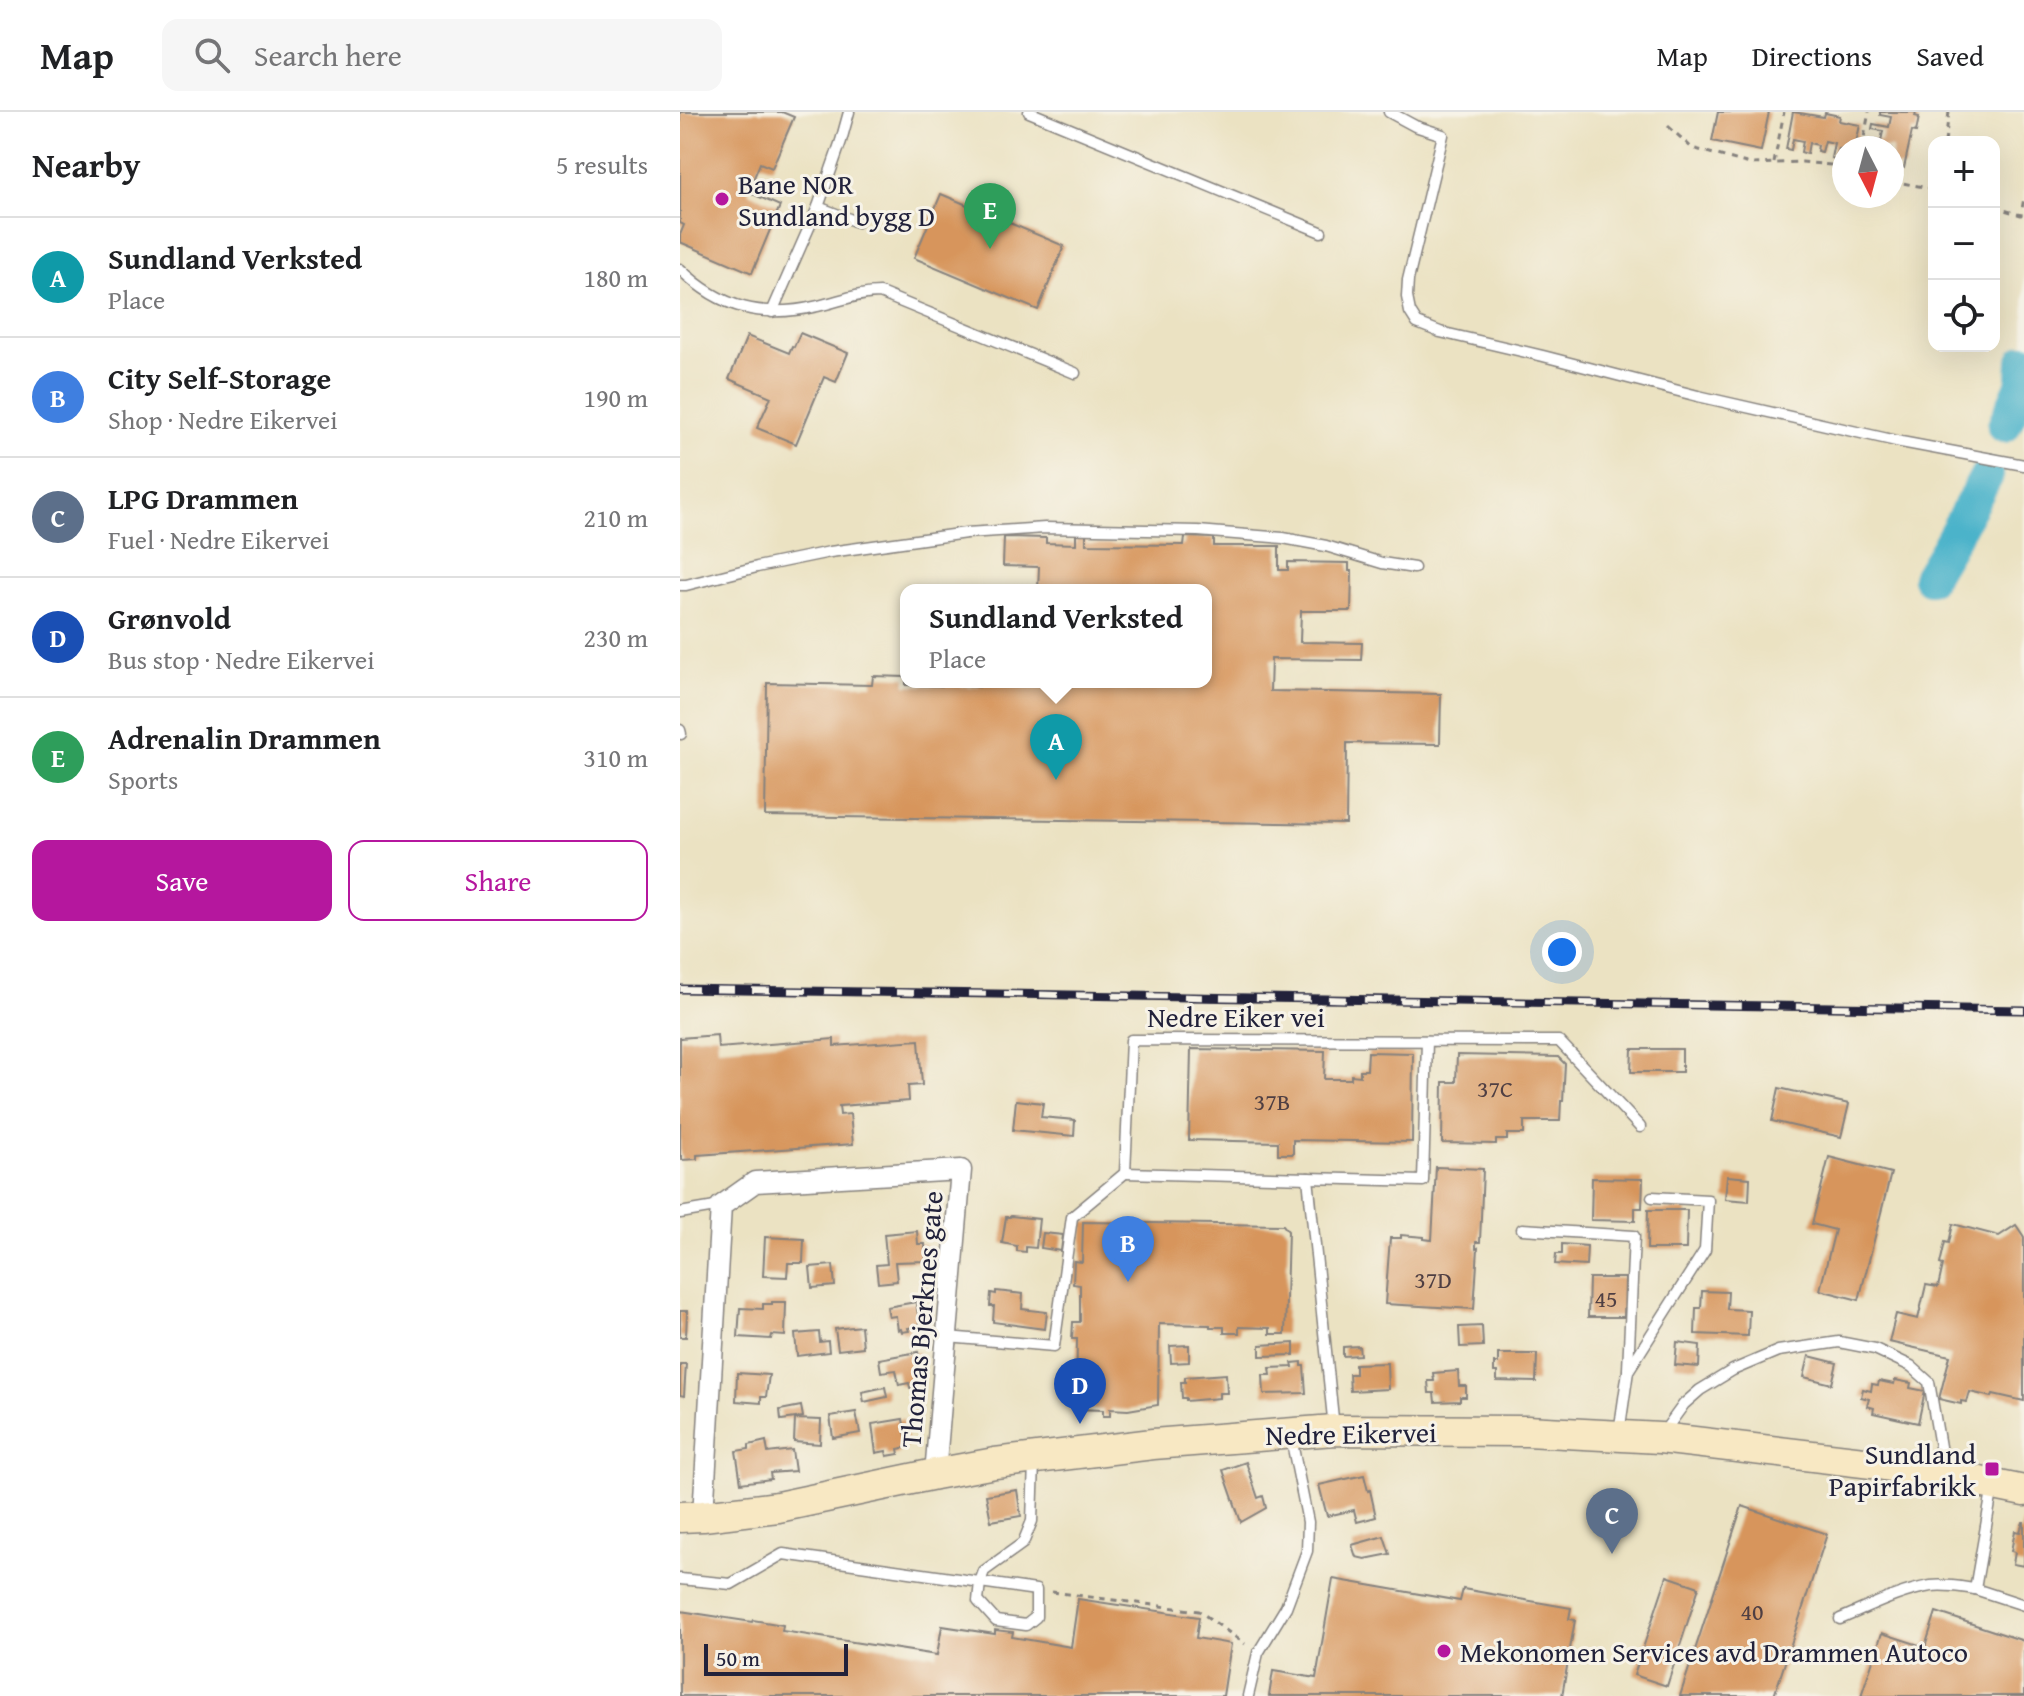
<!DOCTYPE html>
<html lang="en">
<head>
<meta charset="utf-8">
<style>
  :root { --surface:#fff; --page:#f6f6f6; --text:#202124; --muted:#757577; --line:#e0e0e0; --accent:#b5179e }
  body { margin:0; font-family:"Gentium Book Plus",serif; background:var(--page); color:var(--text) }
  .controls { position:absolute; right:24px; top:24px; display:grid; overflow:hidden; border-radius:16px; box-shadow:0 8px 32px #0002 }
  .controls button { width:72px; height:72px; display:grid; place-items:center; padding:0; border:0; border-bottom:2px solid var(--line); background:var(--surface); color:var(--text); font:40px sans-serif }
  .compass { position:absolute; left:1152px; top:24px; width:72px; height:72px; border-radius:50%; background:var(--surface); box-shadow:0 8px 32px #0002; rotate:174deg }
  .scale { position:absolute; left:24px; bottom:20px; width:144px; box-sizing:border-box; padding-left:8px; border:4px solid #22223b; border-top:0; font-size:22px; line-height:28px; white-space:nowrap; color:#22223b; -webkit-text-stroke:6px #f7f3e8; paint-order:stroke }
  .you { position:absolute; left:882px; top:840px; width:28px; height:28px; margin:-20px; border:6px solid #fff; border-radius:50%; background:#1a73e8; box-shadow:0 0 0 12px #1a73e833 }
  .badge { display:grid; place-items:center; width:52px; height:52px; border-radius:50%; background:var(--accent); color:#fff; font-size:26px; font-weight:700 }
  .pin { position:absolute; translate:-50% -66px; filter:drop-shadow(0 2px 4px #0008) }
  .pin::after { content:''; position:absolute; top:42px; width:28px; height:24px; background:inherit; clip-path:polygon(0 0,100% 0,50% 100%) }
  .popup { position:absolute; left:220px; top:472px; width:312px; height:104px; box-sizing:border-box; display:grid; place-content:center; border-radius:16px; background:var(--surface); filter:drop-shadow(0 2px 6px #0005); font-size:26px; white-space:nowrap; color:var(--muted) }
  .popup b { font-size:30px; color:var(--text) }
  .popup::after { content:''; position:absolute; left:50%; top:100%; margin-left:-16px; border:16px solid transparent; border-top-color:var(--surface) }
  .list { margin:0; padding:0; list-style:none }
  h2 { display:flex; justify-content:space-between; align-items:center; height:104px; margin:0; padding:0 32px; font-size:34px }
  h2 small { font-size:26px; font-weight:400; color:var(--muted) }
  .list li { display:grid; grid-template-columns:52px 1fr auto; gap:24px; align-items:center; box-sizing:border-box; height:120px; padding:0 32px; border-top:2px solid var(--line) }
  .list b { display:block; font-size:30px; white-space:nowrap }
  .list p { margin:0; font-size:26px; white-space:nowrap; color:var(--muted) }
  .list em { font-size:26px; font-style:normal; color:var(--muted) }
  .actions { display:flex; gap:16px; padding:24px 32px }
  .actions a { flex:1; padding:18px 0; border:2px solid var(--accent); border-radius:16px; text-align:center; font-size:28px; color:var(--accent) }
  .actions .main { background:var(--accent); color:#fff }
  .icon { flex:none; width:44px; height:44px; fill:none; stroke:currentColor; stroke-width:2; stroke-linecap:round; stroke-linejoin:round }
  .map { position:relative; flex:none; width:1344px; height:1584px; overflow:hidden }
  header { display:flex; align-items:center; gap:48px; box-sizing:border-box; height:112px; padding:0 40px; background:var(--surface); border-bottom:2px solid var(--line) }
  header strong { font-size:38px }
  nav { display:flex; gap:44px; margin-inline-start:auto; font-size:28px }
  .search { width:560px; height:72px; background:var(--page); display:flex; align-items:center; gap:20px; box-sizing:border-box; padding:0 28px; border-radius:16px; color:var(--muted); font-size:30px }
  main { display:flex }
  aside { flex:1; background:var(--surface) }
  .map>svg:first-child { display:block }
</style>
</head>
<body>
<header>
<strong>Map</strong>
<div class="search"><svg class="icon" aria-label="search" viewBox="0 0 24 24"><circle cx="10" cy="10" r="6"/><path d="M15 15l6 6"/></svg>Search here</div>
<nav><a>Map</a><a>Directions</a><a>Saved</a></nav>
</header>
<main>
<aside>
<h2>Nearby<small>5 results</small></h2>
<ul class="list">
<li><span class="badge" style="background:#0f9aa8">A</span><div><b>Sundland Verksted</b><p>Place</p></div><em>180 m</em></li>
<li><span class="badge" style="background:#3f7fe0">B</span><div><b>City Self-Storage</b><p>Shop · Nedre Eikervei</p></div><em>190 m</em></li>
<li><span class="badge" style="background:#5c6f8a">C</span><div><b>LPG Drammen</b><p>Fuel · Nedre Eikervei</p></div><em>210 m</em></li>
<li><span class="badge" style="background:#1a4fb4">D</span><div><b>Grønvold</b><p>Bus stop · Nedre Eikervei</p></div><em>230 m</em></li>
<li><span class="badge" style="background:#2e9e5b">E</span><div><b>Adrenalin Drammen</b><p>Sports</p></div><em>310 m</em></li>
</ul>
<div class="actions"><a class="main">Save</a><a>Share</a></div>
</aside>
<div class="map">
<svg width="1344" height="1584" viewBox="0 0 1344 1584">
  <rect width="100%" height="100%" fill="#f7f3e8"/>
  <filter id="ink" filterUnits="userSpaceOnUse"><feTurbulence type="fractalNoise" baseFrequency=".0125" numOctaves="2"/><feDisplacementMap in="SourceGraphic" scale="16" xChannelSelector="R" yChannelSelector="G"/><feConvolveMatrix kernelMatrix="1 2 1 2 8 2 1 2 1" color-interpolation-filters="sRGB"/></filter>
  <filter id="wash" filterUnits="userSpaceOnUse"><feTurbulence type="fractalNoise" baseFrequency=".006" numOctaves="4" result="noise"/><feDisplacementMap in="SourceGraphic" scale="32" xChannelSelector="R" yChannelSelector="G"/><feGaussianBlur stdDeviation="1.8" result="paint"/><feColorMatrix in="noise" values="0 0 0 0 0 0 0 0 0 0 0 0 0 0 0 0 0 1.4 0 .05"/><feComposite in="paint" operator="in"/></filter>
  <g filter="url(#wash)">
    <rect width="100%" height="100%" fill="#ebe2c2"/>
    <g fill="none" stroke-linecap="round" stroke-linejoin="round">
      <g stroke="#4bb3ca" stroke-width="34">
        <path d="M1324,314L1343,271L1344,249"/>
        <path d="M1249,466L1267,436L1307,363"/>
      </g>
    </g>
    <g id="blocks">
      <g fill="#d7955b">
        <path d="M0,0H102L114,5L92,56L80,51L68,80L100,94L72,161L0,130V123L4,113L0,111Z"/>
        <path d="M1038,0H1089L1081,39L1032,29Z"/>
        <path d="M1113,0L1144,5L1145,1L1160,4L1159,9L1180,13L1175,36L1159,37L1156,47L1151,46L1154,31L1145,29L1142,40L1137,39L1138,33L1129,31L1127,42L1121,40L1123,29L1113,27L1111,38L1106,37Z"/>
        <path d="M1200,0H1236L1235,4L1239,5L1236,20L1232,19L1224,56L1212,53V36H1200V34L1189,32L1190,27L1201,29L1203,19L1192,17L1193,12L1209,15L1211,5L1200,3Z"/>
        <path d="M261,82L384,134L358,198L234,146Z"/>
        <path d="M120,221L168,241L156,270L144,265L116,332L77,316L91,285L49,267L67,224L109,241L112,234L114,235Z"/>
        <path d="M396,422H406V432L504,433L505,425L534,426V434H599V458H608V450L669,451V459H672L671,499H621L620,530L682,531L681,548L591,547L590,579L761,582L760,632L667,631L666,712L85,704L87,571L192,573L193,564L226,565V573L262,574V570H280V574L299,575V570H369V576H385V570H526V478H358L359,455L323,454L324,425L366,426V431L396,432Z"/>
        <path d="M37,923L38,936L154,927V934L239,928L242,973L228,974L229,989L159,994L160,1003L170,1002L173,1032L17,1043V1047L2,1048V1044H0V926Z"/>
        <path d="M511,937L645,939L644,967H671V963L680,964V958H687L688,940L733,941L732,1030L613,1028V1042H598V1030L509,1028Z"/>
        <path d="M952,937H1002V960H951Z"/>
        <path d="M777,943L878,945L885,952L883,989H881L880,1009H844V1022H827V1028H816V1032L762,1031L763,970H776Z"/>
        <path d="M1099,976L1169,992L1161,1025L1092,1009Z"/>
        <path d="M336,988L363,991L361,1005L395,1008L394,1024L333,1018Z"/>
        <path d="M1149,1045L1211,1061L1179,1188L1140,1178L1155,1118L1132,1112Z"/>
        <path d="M756,1055L803,1057L800,1130H796V1137L798,1136L794,1197L705,1192L710,1126H721V1123L744,1125V1127L752,1128Z"/>
        <path d="M1047,1064L1070,1066L1069,1089L1045,1087Z"/>
        <path d="M912,1066L963,1067L962,1096H955V1109L911,1108Z"/>
        <path d="M968,1098H1007L1006,1137H967Z"/>
        <path d="M331,1104L359,1107L356,1136L346,1135V1140L337,1139V1134L322,1131L326,1105H330Z"/>
        <path d="M403,1110L603,1113L608,1119L605,1222H590V1216L559,1215V1221H544V1215H530V1213L479,1212L478,1293L448,1298L430,1297V1304H423V1298L396,1297L397,1227H392L393,1210H400V1173L393,1172L394,1149L402,1150Z"/>
        <path d="M1273,1112L1319,1124L1336,1113L1344,1125V1289L1313,1282L1312,1285L1290,1280L1287,1290L1281,1289V1292L1259,1287L1270,1244L1209,1230L1216,1202L1238,1207L1246,1173L1258,1175L1263,1153L1260,1152L1265,1130L1269,1131Z"/>
        <path d="M237,1119L238,1132H245L246,1149L215,1150L217,1169L198,1171L196,1153L207,1152L204,1122Z"/>
        <path d="M363,1121L383,1123L381,1139L361,1136Z"/>
        <path d="M85,1125L124,1127L123,1151H108L107,1165L83,1164Z"/>
        <path d="M882,1132L907,1134L906,1154L875,1152L876,1142H882Z"/>
        <path d="M153,1153L155,1174L132,1176L130,1155Z"/>
        <path d="M909,1166H945L944,1205H908Z"/>
        <path d="M316,1179L343,1182L342,1197L367,1200L365,1217L313,1210L314,1194H310L311,1181L316,1182Z"/>
        <path d="M1022,1179L1048,1180L1047,1197L1069,1198L1068,1224L1015,1222L1016,1196H1021Z"/>
        <path d="M92,1190H106L105,1224L92,1223L91,1227L58,1225L60,1196L83,1197V1192H92Z"/>
        <path d="M236,1190L240,1214L228,1216L229,1219L222,1220L221,1217L218,1218L216,1204L209,1205L207,1195Z"/>
        <path d="M0,1199H7L6,1225H0Z"/>
        <path d="M181,1214L183,1235L158,1238L155,1217Z"/>
        <path d="M802,1214L803,1234L780,1235L779,1215Z"/>
        <path d="M139,1220L140,1230L148,1229L149,1240L117,1244L115,1222Z"/>
        <path d="M997,1230L1020,1233L1019,1255L995,1253Z"/>
        <path d="M614,1231V1243L580,1244V1233Z"/>
        <path d="M509,1233V1250L491,1251L490,1234Z"/>
        <path d="M679,1234L680,1243L663,1244V1235Z"/>
        <path d="M238,1240L244,1274L230,1276L229,1271L219,1273L216,1258L201,1260L199,1247Z"/>
        <path d="M818,1242H857L856,1270L817,1269V1260H814V1251H818Z"/>
        <path d="M1129,1244L1157,1251L1152,1272L1124,1265Z"/>
        <path d="M622,1250V1254H624L626,1281L584,1282L583,1263H591L590,1256L613,1255L612,1251Z"/>
        <path d="M707,1251L708,1277L670,1279L669,1262H675V1252Z"/>
        <path d="M0,1252H6L4,1284L0,1283Z"/>
        <path d="M778,1259L779,1274H786V1285H780V1289L755,1290L754,1281H749L748,1269H754L753,1261Z"/>
        <path d="M57,1261L89,1263L86,1285H81V1291L56,1289Z"/>
        <path d="M546,1262L547,1281H539V1286L506,1289V1286H502L501,1270H505V1265Z"/>
        <path d="M1215,1268L1231,1271L1230,1276L1245,1279L1238,1311L1193,1301L1194,1296L1187,1294L1189,1287L1181,1285L1183,1277L1191,1279L1192,1272L1198,1273L1199,1269L1214,1272Z"/>
        <path d="M205,1275L207,1285L184,1290L182,1280Z"/>
        <path d="M121,1294L123,1305L101,1308L100,1298Z"/>
        <path d="M176,1300L180,1321L153,1326L150,1304Z"/>
        <path d="M115,1307L141,1308L140,1332L114,1330Z"/>
        <path d="M223,1307L228,1335L218,1337L219,1342L207,1344L206,1339L196,1341L192,1312Z"/>
        <path d="M86,1329L88,1341L112,1338L115,1359L90,1361L91,1367L61,1371L56,1339L69,1337V1333Z"/>
        <path d="M566,1350L578,1386L583,1384L586,1396L561,1410L543,1358Z"/>
        <path d="M684,1363L688,1379L690,1378L696,1405L677,1410L674,1398L647,1404L639,1373Z"/>
        <path d="M337,1378L341,1404L311,1409L306,1383Z"/>
        <path d="M1062,1394L1147,1422L1094,1584H1000Z"/>
        <path d="M1343,1410H1344V1454L1333,1452L1335,1440L1331,1439L1335,1419L1340,1420Z"/>
        <path d="M704,1424L710,1442L685,1447L676,1445L672,1433Z"/>
        <path d="M987,1464L1019,1475L987,1574L954,1563Z"/>
        <path d="M653,1467L780,1489L783,1477L891,1496L889,1507L895,1508L882,1584H589L593,1559L636,1566Z"/>
        <path d="M398,1487L519,1505L516,1526L551,1532L543,1584H0V1499L72,1510L73,1508L103,1513L102,1519L257,1543L262,1514L315,1522V1518L333,1520L332,1525L391,1535Z"/>
        <path d="M1256,1500L1344,1529V1584H1181L1202,1521L1245,1535Z"/>
      </g>
    </g>
  </g>
  <g filter="url(#ink)">
    <use href="#blocks" fill-opacity="0" stroke="#86827e" stroke-width="2"/>
    <g fill="none" stroke-linecap="round" stroke-linejoin="round">
      <g stroke="#86827e" stroke-width="13">
        <g id="service">
          <path d="M349,0L641,120"/>
          <path d="M709,0L735,14L763,23L728,168L727,185L730,200L737,211L760,220L863,244L1018,284L1221,330L1344,353"/>
          <path d="M138,95L177,110"/>
          <path d="M0,157C41,197 83,207 138,194C160,189 178,181 200,181L395,261"/>
          <path d="M92,200L138,95L161,29L169,0"/>
          <path d="M0,473H6L77,455L150,440L286,421L365,416L518,419L603,426L646,434L702,451L734,456"/>
          <path d="M0,618L1,622"/>
          <path d="M445,1061L743,1069L747,929"/>
          <path d="M628,1066L654,1316"/>
          <path d="M0,1101L41,1094"/>
          <path d="M842,1117L954,1124L948,1257"/>
          <path d="M267,1225L374,1234L392,1105L445,1061L451,928L879,929L960,1015"/>
          <path d="M939,1321L948,1259L1025,1138L1028,1088L972,1085"/>
          <path d="M983,1321L1004,1292L1020,1278L1053,1258L1098,1239L1159,1230L1195,1237L1231,1254L1249,1270L1264,1358"/>
          <path d="M1313,1374L1295,1477L1344,1493"/>
          <path d="M0,1467L51,1472L103,1442L356,1478V1505L346,1513L316,1509L298,1489L300,1470L304,1459L343,1431L352,1409L354,1350"/>
          <path d="M1160,1507C1189,1495 1219,1479 1251,1474C1266,1472 1280,1475 1295,1477"/>
          <path d="M568,1584L578,1541L606,1495L627,1439L628,1410L611,1326"/>
        </g>
      </g>
      <g stroke="#86827e" stroke-width="23">
        <path id="minor" d="M23,1404L41,1094L75,1070L281,1058L255,1362"/>
      </g>
      <g stroke="#86827e" stroke-width="33">
        <path id="secondary" d="M0,1405L23,1404L98,1395L255,1362L315,1351L473,1332L654,1318L847,1319L980,1326L1192,1351L1265,1363L1344,1379"/>
      </g>
      <g stroke="#86827e" stroke-width="3" stroke-dasharray="6 6" stroke-linecap="butt">
        <path d="M988,14L1012,36L1070,52L1122,50L1151,53L1164,58"/>
        <path d="M1265,30L1269,0"/>
        <path d="M1182,36L1189,0"/>
        <path d="M1094,51L1104,0"/>
        <path d="M1212,69L1254,77"/>
        <path d="M1314,95L1341,103L1344,86"/>
        <path d="M1251,107L1254,98"/>
        <path d="M372,1480L519,1499L565,1532"/>
      </g>
      <use href="#service" stroke="#fff" stroke-width="10"/>
      <use href="#minor" stroke="#fff" stroke-width="20"/>
      <use href="#secondary" stroke="#f8e8c3" stroke-width="30"/>
      <g stroke="#22223b" stroke-width="9">
        <path id="rail" d="M0,877L1344,898"/>
      </g>
      <use href="#rail" stroke="#f7f3e8" stroke-width="6" stroke-dasharray="18" stroke-linecap="butt"/>
    </g>
  </g>
  <g fill="#b5179e" stroke="#f7f3e8" stroke-width="3">
    <circle cx="42" cy="87" r="8"/>
    <rect x="1304" y="1349" width="16" height="16" rx="4"/>
    <circle cx="764" cy="1539" r="8"/>
  </g>
  <g text-anchor="middle" dominant-baseline="central" stroke-width="6" stroke-linejoin="round" paint-order="stroke">
    <g font-size="24" fill="#4f3f43">
      <text x="815" y="976">37C</text>
      <text x="592" y="989">37B</text>
      <text x="753" y="1167">37D</text>
      <text x="926" y="1186">45</text>
      <text x="1072" y="1499">40</text>
    </g>
    <g font-size="28" fill="#22223b" stroke="#f7f3e8" text-anchor="start">
      <text x="58" y="71">Bane NOR<tspan x="58" dy="32">Sundland bygg D</tspan></text>
      <text x="1296" y="1341" text-anchor="end">Sundland<tspan x="1296" dy="32">Papirfabrikk</tspan></text>
      <text x="780" y="1539">Mekonomen Services avd Drammen Autoco</text>
    </g>
    <g font-size="28" fill="#22223b" stroke="#f7f3e8">
      <text x="556" y="904">Nedre Eiker vei</text>
      <text transform="translate(241 1207) rotate(-85)">Thomas Bjerknes gate</text>
      <text transform="translate(671 1321) rotate(-1)">Nedre Eikervei</text>
    </g>
  </g>
</svg>
<div class="controls">
<button>+</button>
<button>−</button>
<button><svg class="icon" aria-label="locate" viewBox="0 0 24 24"><circle cx="12" cy="12" r="6"/><path d="M12 2v4M12 18v4M2 12h4M18 12h4"/></svg></button>
</div>
<svg class="compass" viewBox="-18 -18 36 36"><path d="M0-13l5 13h-10z" fill="#e53935"/><path d="M0 13l5-13h-10z" fill="#757577"/></svg>
<div class="scale">50 m</div>
<div class="you"></div>
<div class="pin badge" style="left:376px;top:668px;background:#0f9aa8">A</div>
<div class="popup"><b>Sundland Verksted</b>Place</div>
<div class="pin badge" style="left:448px;top:1170px;background:#3f7fe0">B</div>
<div class="pin badge" style="left:932px;top:1442px;background:#5c6f8a">C</div>
<div class="pin badge" style="left:400px;top:1312px;background:#1a4fb4">D</div>
<div class="pin badge" style="left:310px;top:137px;background:#2e9e5b">E</div>
</div>
</main>
</body>
</html>
